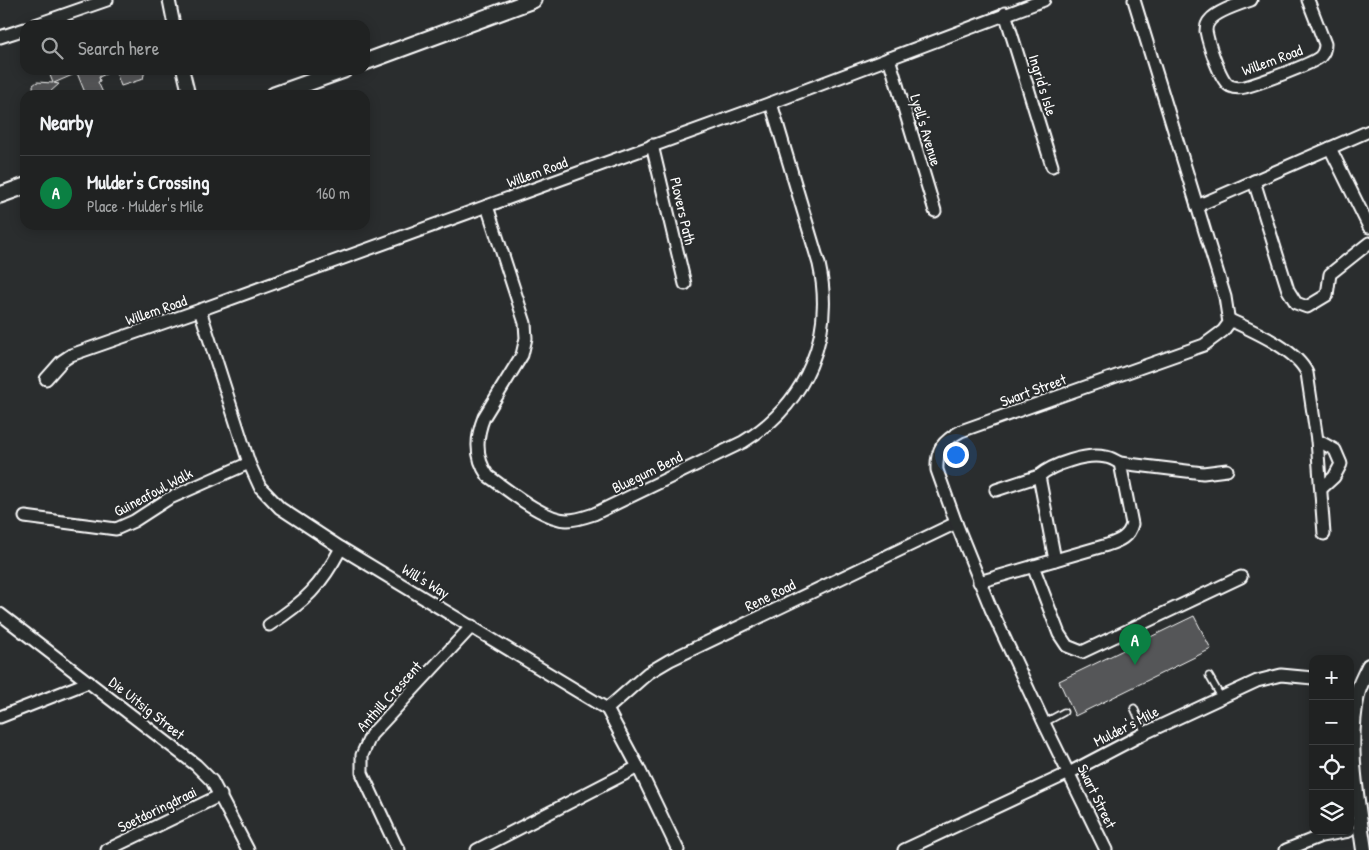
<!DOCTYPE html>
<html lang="en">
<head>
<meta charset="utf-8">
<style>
  :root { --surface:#202222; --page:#282a2a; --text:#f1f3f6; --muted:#a2a4a5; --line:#3d3f40; --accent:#0b8043 }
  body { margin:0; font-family:"Patrick Hand",sans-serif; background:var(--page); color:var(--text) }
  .controls { position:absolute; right:15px; bottom:15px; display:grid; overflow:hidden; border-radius:10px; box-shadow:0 2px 12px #0003 }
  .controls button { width:45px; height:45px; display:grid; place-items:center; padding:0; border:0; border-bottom:1px solid var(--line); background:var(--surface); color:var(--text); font:25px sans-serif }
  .you { position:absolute; left:955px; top:454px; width:18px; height:18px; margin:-12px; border:4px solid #fff; border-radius:50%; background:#1a73e8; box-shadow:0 0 0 8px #1a73e833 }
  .badge { display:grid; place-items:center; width:32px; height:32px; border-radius:50%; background:var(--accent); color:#fff; font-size:16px; font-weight:700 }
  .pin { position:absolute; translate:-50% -41px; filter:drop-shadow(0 1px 2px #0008) }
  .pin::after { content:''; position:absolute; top:26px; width:18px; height:15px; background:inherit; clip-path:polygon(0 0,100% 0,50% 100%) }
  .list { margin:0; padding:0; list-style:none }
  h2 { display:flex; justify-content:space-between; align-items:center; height:65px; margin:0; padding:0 20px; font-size:21px }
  h2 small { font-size:16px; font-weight:400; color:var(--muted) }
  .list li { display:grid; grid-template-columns:32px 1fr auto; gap:15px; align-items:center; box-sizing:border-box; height:75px; padding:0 20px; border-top:1px solid var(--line) }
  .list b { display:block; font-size:19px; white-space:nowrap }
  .list p { margin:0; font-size:16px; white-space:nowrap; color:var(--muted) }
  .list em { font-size:16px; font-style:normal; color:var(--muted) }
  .icon { flex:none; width:28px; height:28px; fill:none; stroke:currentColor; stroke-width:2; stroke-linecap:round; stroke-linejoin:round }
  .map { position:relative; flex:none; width:1369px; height:850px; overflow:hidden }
  .search { position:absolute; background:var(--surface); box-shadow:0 2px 12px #0003; left:20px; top:20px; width:350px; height:55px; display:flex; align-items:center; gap:12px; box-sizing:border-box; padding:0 18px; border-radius:15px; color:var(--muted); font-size:19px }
  .panel { position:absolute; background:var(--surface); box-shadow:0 2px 12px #0003; left:20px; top:90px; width:350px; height:140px; border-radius:15px }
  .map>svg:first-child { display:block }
</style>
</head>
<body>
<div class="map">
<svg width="1369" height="850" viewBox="0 0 1369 850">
  <rect width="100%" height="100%" fill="#2a2d2e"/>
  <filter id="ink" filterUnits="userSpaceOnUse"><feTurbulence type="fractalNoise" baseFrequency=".02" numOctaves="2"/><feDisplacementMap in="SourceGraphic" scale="10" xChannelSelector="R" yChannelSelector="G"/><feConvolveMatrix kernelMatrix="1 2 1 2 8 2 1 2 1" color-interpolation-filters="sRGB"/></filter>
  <g filter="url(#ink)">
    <g fill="#555758" stroke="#fff">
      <path d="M48,70H145L143,79L121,86L115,70L99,77L100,81L98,82L103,93L97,95H86L77,73L54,83L59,84L50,92V95H34L33,85L37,82L53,83Z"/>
      <path d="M1194,616L1211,649L1075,716L1059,681Z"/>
    </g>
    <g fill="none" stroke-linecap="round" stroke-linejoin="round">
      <g stroke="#fff" stroke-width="9">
        <g id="service">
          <path d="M1209,676L1221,697"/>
          <path d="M1134,708L1145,733"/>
          <path d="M1044,723L1064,712"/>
        </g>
      </g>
      <g stroke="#fff" stroke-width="15">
        <g id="minor">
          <path d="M169,0L174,25"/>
          <path d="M1251,0C1240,4 1217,11 1210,20C1207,23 1206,27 1206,31C1208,42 1220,81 1230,86C1234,88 1240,88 1245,87C1259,83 1310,65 1320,57C1324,53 1325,49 1325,44L1308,0"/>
          <path d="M1005,13L1052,166"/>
          <path d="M35,25L107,0"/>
          <path d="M0,37L25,29"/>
          <path d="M889,58L935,211"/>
          <path d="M183,70L189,95"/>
          <path d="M652,145L685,284"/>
          <path d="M1330,148L1369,227"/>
          <path d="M1254,181L1288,290L1296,303L1307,307L1327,295L1330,274L1369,243"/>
          <path d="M487,206L525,323L526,338L522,355L484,417C476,437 475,458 488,476C508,490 544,520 567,520C577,520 585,517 594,514L743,442C806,404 835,336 819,264L771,103"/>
          <path d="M1197,206L1369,131"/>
          <path d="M200,310L249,463L260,487L280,508L341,548L607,709L638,767L678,850"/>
          <path d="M1230,320C1253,331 1296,349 1307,373L1317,440L1324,534"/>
          <path d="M46,379L62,361L71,355L200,310L771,103L1044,0"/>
          <path d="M1317,440L1335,450L1341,464L1334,477L1322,488"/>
          <path d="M996,490L1039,476"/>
          <path d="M25,517L116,529L134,521L168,499L249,463"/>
          <path d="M1055,560L1039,476C1053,464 1087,453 1105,457C1111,457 1115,461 1120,463L1203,473L1227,470"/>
          <path d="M1033,566L1059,634L1067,646L1082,652L1241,577"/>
          <path d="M979,582L1107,545C1119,541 1129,537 1132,524L1120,463"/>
          <path d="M0,614L196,765L212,781L248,850"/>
          <path d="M269,625C305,602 321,586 341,548"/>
          <path d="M607,709L648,673L670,660L956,523"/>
          <path d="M0,717L89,682"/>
          <path d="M107,850L221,795"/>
          <path d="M399,850L396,846L362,773V755L371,735L472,626"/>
          <path d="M477,850L638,767"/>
          <path d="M904,850L1069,773L1145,733L1257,681L1281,675L1313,678"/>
          <path d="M1106,850L1044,723L991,609L956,523L937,470C936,449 943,441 961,431L1204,345L1223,331L1229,323L1225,297L1134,0"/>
          <path d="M1286,850L1321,836L1349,831"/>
        </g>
      </g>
      <g stroke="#fff" stroke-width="18">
        <path id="tertiary" d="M1364,850C1357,799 1346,747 1357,695C1359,685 1365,675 1369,666"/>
      </g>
      <g stroke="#fff" stroke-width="19">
        <g id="secondary">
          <path d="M365,62L533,0"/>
          <path d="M274,95L344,70"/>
          <path d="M0,195L25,186"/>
        </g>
      </g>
      <use href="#service" stroke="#2a2d2e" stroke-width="5.5"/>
      <use href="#minor" stroke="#2a2d2e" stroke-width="11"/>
      <use href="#tertiary" stroke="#2a2d2e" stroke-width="14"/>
      <use href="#secondary" stroke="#2a2d2e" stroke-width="15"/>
    </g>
  </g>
  <g text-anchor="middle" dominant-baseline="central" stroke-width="4" stroke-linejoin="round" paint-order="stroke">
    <g font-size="15" fill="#fff" stroke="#2a2d2e">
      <text transform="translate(1272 60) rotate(-20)">Willem Road</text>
      <text transform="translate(1043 85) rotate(73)">Ingrid's Isle</text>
      <text transform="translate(926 130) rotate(73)">Lyell's Avenue</text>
      <text transform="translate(537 172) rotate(-20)">Willem Road</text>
      <text transform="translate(683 211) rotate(77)">Plovers Path</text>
      <text transform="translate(156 310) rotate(-19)">Willem Road</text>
      <text transform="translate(1033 390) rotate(-20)">Swart Street</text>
      <text transform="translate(647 472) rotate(-26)">Bluegum Bend</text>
      <text transform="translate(153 492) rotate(-28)">Guineafowl Walk</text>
      <text transform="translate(426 581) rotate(31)">Will's Way</text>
      <text transform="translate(770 595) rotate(-26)">Rene Road</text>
      <text transform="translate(389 696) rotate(-48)">Anthill Crescent</text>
      <text transform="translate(147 708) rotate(38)">Die Uitsig Street</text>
      <text transform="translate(1126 726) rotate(-27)">Mulder's Mile</text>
      <text transform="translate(1097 796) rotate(64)">Swart Street</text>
      <text transform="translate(157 809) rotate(-26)">Soetdoringdraai</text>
    </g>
  </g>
</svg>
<div class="controls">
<button>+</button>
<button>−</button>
<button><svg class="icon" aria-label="locate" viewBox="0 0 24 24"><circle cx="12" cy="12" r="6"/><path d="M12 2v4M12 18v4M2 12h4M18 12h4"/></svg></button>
<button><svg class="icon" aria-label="layers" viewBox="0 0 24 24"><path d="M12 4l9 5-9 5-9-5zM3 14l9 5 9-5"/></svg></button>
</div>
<div class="you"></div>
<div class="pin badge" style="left:1135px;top:665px">A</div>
<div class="search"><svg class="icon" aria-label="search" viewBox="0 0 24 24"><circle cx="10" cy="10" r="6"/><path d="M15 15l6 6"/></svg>Search here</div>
<section class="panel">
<h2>Nearby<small></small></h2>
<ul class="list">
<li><span class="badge">A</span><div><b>Mulder's Crossing</b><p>Place · Mulder's Mile</p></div><em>160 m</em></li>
</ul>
</section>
</div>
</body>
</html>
